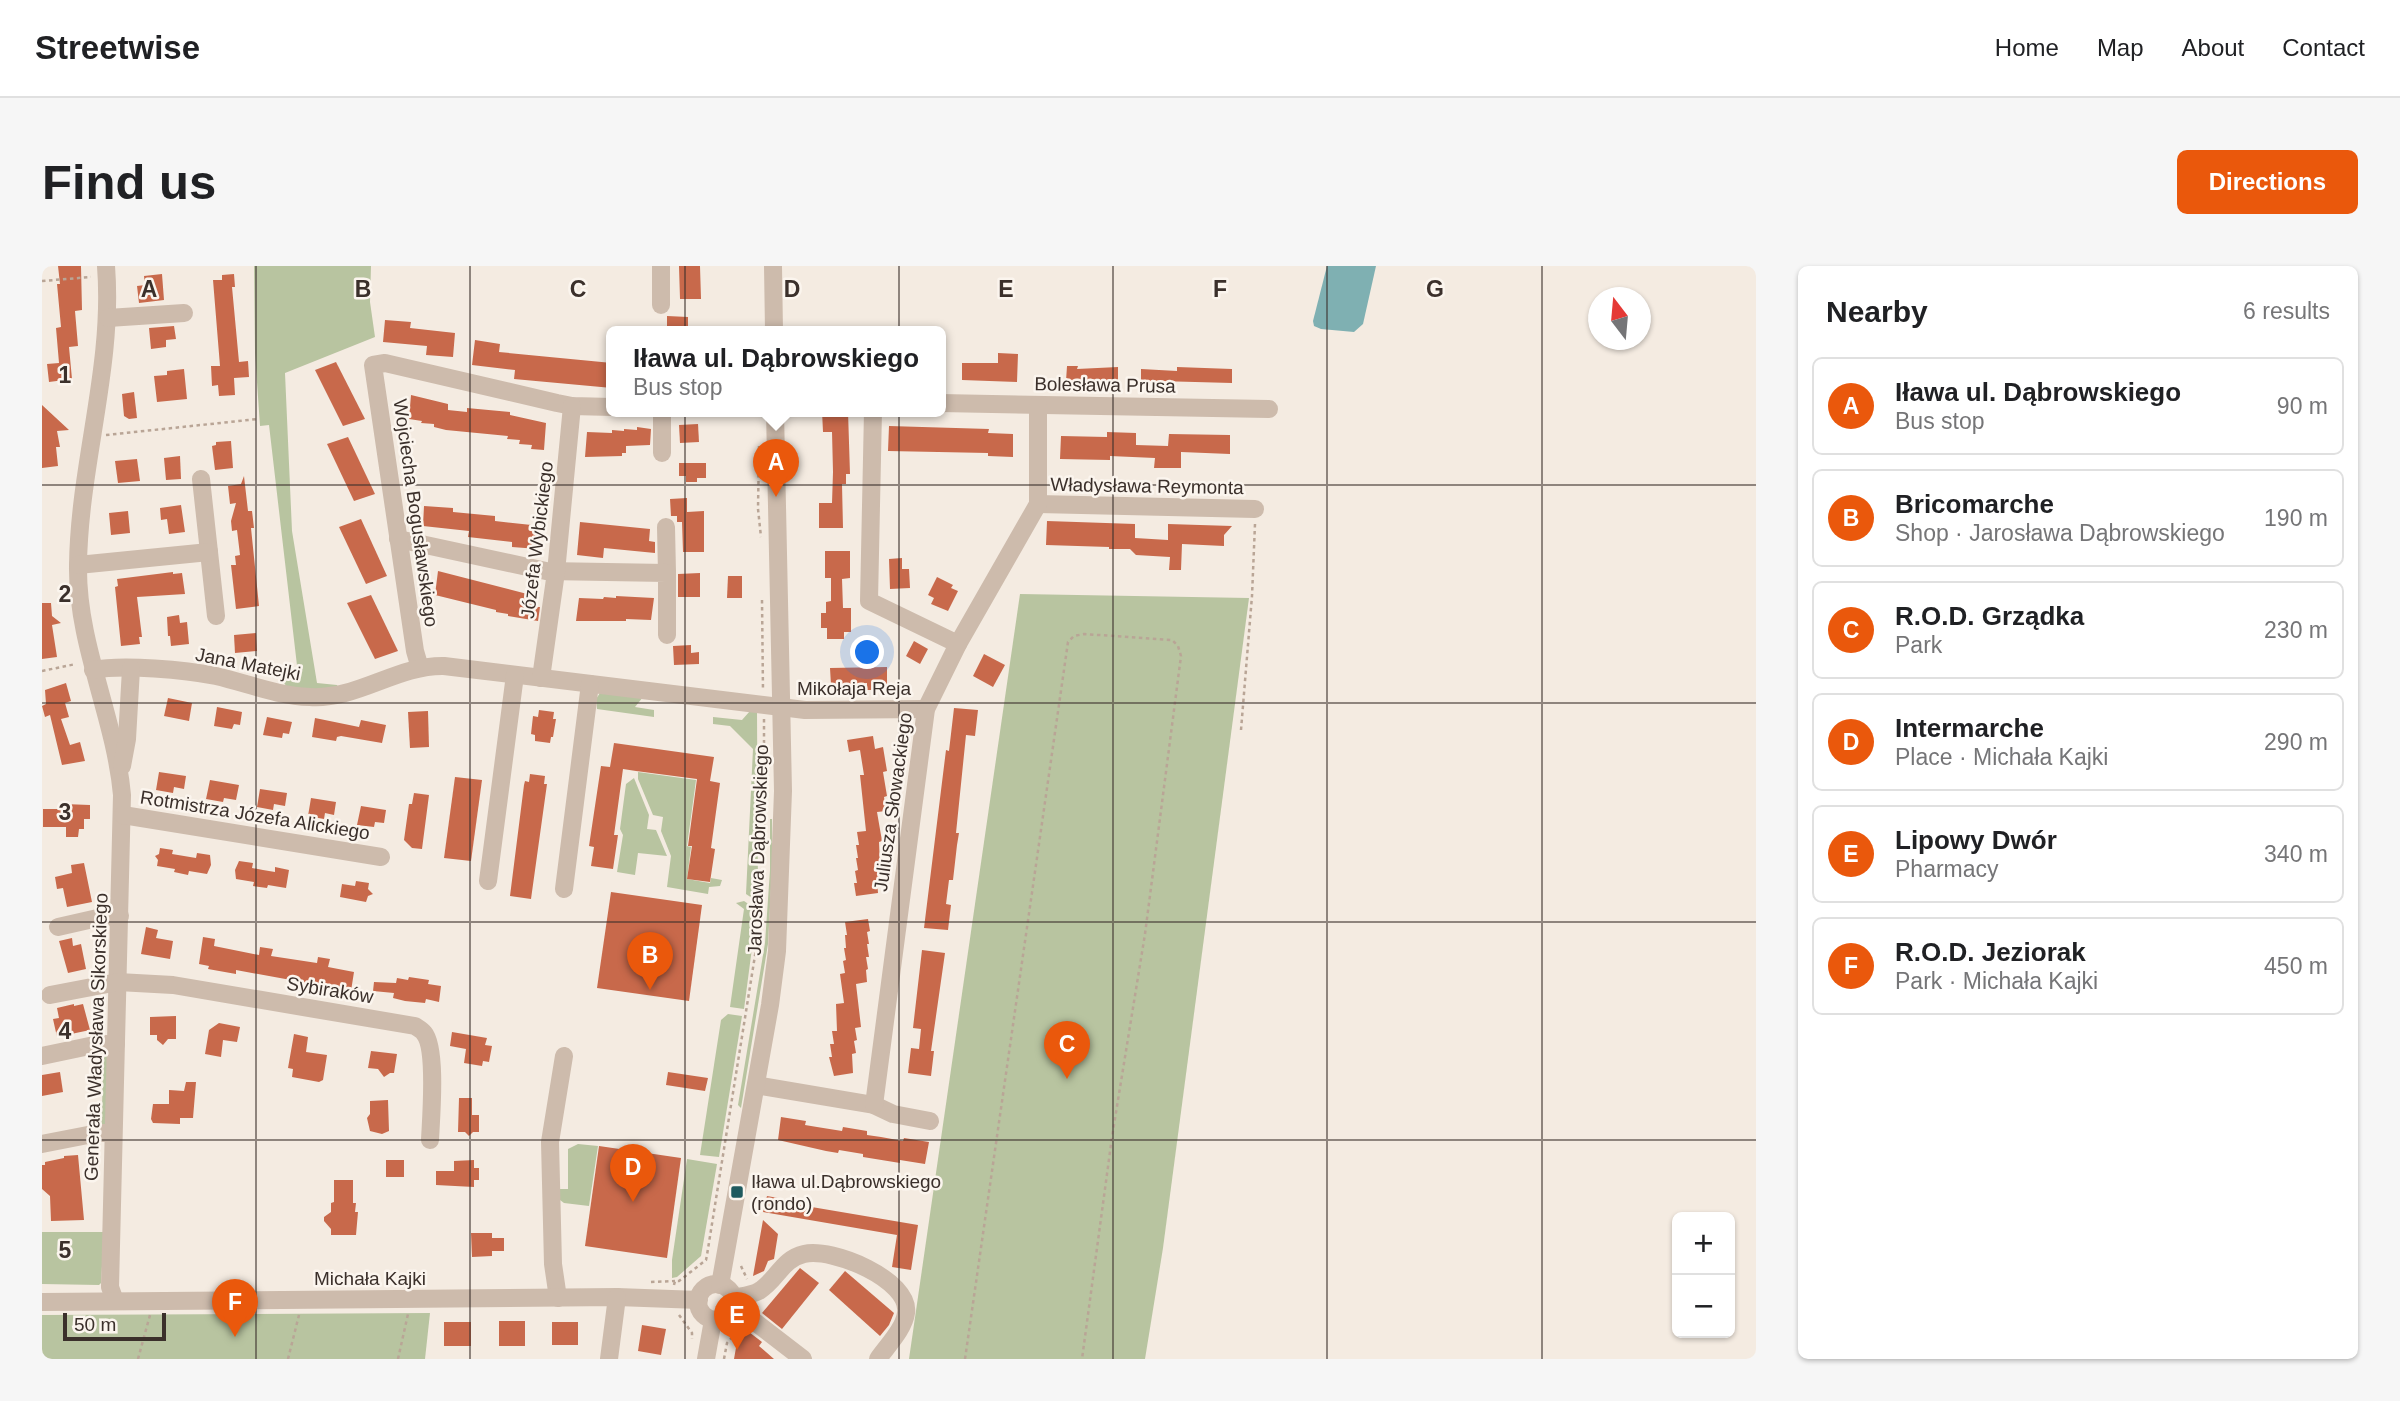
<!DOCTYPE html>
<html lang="en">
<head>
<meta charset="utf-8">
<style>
  :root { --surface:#fff; --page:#f6f6f6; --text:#202124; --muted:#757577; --line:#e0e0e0; --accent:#ea580c }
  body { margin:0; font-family:Arial,sans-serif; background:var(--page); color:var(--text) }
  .controls { position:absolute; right:21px; bottom:21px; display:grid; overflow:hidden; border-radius:10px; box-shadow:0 2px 5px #0004 }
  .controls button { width:63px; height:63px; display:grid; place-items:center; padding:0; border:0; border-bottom:2px solid var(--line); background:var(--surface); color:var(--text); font:35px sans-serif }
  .compass { position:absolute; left:1546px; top:21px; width:63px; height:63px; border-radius:50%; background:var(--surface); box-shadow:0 2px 5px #0004; rotate:344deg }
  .scale { position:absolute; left:21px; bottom:18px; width:103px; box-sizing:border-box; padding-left:7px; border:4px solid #3b302b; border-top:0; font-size:19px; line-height:24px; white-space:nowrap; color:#3b302b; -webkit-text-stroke:5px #fbf5ee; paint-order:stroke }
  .you { position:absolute; left:826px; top:387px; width:24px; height:24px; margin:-18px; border:5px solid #fff; border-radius:50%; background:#1a73e8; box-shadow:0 0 0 10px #1a73e833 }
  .badge { display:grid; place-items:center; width:46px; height:46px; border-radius:50%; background:var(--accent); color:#fff; font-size:23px; font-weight:700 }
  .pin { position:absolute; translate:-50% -58px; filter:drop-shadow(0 2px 4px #0008) }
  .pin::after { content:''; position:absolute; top:37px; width:24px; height:21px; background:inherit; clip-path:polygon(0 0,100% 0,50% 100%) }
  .popup { position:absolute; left:564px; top:60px; width:340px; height:91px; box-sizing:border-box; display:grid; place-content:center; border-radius:10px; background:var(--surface); filter:drop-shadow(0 2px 5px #0005); font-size:23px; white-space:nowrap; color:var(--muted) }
  .popup b { font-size:26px; color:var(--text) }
  .popup::after { content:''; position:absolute; left:50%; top:100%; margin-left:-14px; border:14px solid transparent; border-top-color:var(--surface) }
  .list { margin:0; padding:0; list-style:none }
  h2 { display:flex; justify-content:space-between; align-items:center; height:91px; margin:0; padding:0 28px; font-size:30px }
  h2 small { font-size:23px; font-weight:400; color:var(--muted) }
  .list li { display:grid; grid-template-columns:46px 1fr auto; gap:21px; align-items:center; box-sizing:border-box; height:98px; margin:0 14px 14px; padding:0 14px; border:2px solid var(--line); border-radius:10px }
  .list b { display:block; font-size:26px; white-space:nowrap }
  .list p { margin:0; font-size:23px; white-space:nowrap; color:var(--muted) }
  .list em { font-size:23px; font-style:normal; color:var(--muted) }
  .map { position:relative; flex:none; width:1714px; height:1093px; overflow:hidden; border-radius:10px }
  header { display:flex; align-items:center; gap:42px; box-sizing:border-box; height:98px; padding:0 35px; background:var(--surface); border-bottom:2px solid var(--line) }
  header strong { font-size:33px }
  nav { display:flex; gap:38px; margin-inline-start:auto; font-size:24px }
  .intro { display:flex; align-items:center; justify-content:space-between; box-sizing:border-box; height:168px; padding:0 42px }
  h1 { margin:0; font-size:49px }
  .button { padding:18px 32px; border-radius:10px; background:var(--accent); color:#fff; font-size:24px; font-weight:700 }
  main { display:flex; gap:42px; padding:0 42px }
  aside { flex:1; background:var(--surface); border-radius:10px; box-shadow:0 2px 5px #0004 }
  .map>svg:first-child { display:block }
</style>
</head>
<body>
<header>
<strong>Streetwise</strong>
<nav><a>Home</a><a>Map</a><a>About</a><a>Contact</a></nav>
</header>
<div class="intro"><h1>Find us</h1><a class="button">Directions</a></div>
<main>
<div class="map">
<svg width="1714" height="1093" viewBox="0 0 1714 1093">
  <rect width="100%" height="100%" fill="#f4ebe1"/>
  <g fill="#b8c4a0">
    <path d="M212,0H329L328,36L333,71L243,107L250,265L275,417L295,419L296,421L263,424L245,421L242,417V410L256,408L227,159L218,160L213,87Z"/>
    <path d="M978,328L1207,332L1121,982L1103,1093H867Z"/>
    <path d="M558,427L601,431L593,441L612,444V451L555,443L554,433Z"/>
    <path d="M708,445H715L716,636L704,628L711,483L688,460L671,458V451L700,454Z"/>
    <path d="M596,506L654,514L645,580L649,581L645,613L668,617L669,612L680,614L678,620L667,621L666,628L625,621L629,590L619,565L621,551L611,549L596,513Z"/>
    <path d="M592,512L607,549L605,563L614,564L625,590L596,587L593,609L575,606L581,569L578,563L584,518Z"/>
    <path d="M728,553H730V604L726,678L699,842L696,839L723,677L728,604Z"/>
    <path d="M702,635L715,644L702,743L688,741L702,643L694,637Z"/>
    <path d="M686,748L700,750L677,891L658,889L679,754Z"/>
    <path d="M49,786H64L68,791L64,857L60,861H50L47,857L48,853L60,844L61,797L53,799L48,791Z"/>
    <path d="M536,878L556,880L547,940L522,937L518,934L516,923H526V883Z"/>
    <path d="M645,893L675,898L659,990L635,1011L630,1012V994Z"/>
    <path d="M0,966H62L59,1017L57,1019L0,1018Z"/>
    <path d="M388,1047L383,1093H0V1049Z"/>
  </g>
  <path fill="#7fb0b2" d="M1285,0H1334L1321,58L1312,66L1279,63L1272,60L1271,55Z"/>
  <g fill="#c8694b">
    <path d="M16,0H39L40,44L33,45L36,80L27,81L30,113L7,116L5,98L17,97L14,62L19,61L15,18H18Z"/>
    <path d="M637,0H658L659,33H638Z"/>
    <path d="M120,8L122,34L97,37L95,20L103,19L102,10Z"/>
    <path d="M192,8L193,21H190L197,96L206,95L207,111L192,112L193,129L177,130L176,119L170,120L169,100H178L171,14H180V9Z"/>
    <path d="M625,50L646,51V65H625Z"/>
    <path d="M343,54L369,56L368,62L413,67L411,91L384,89L385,80L341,76Z"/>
    <path d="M132,60L134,73L124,74V81L109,83L107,62Z"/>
    <path d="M433,74L458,78L457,86L570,97V122L472,113L473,104L430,99Z"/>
    <path d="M956,87L976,88L975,116L920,114V97H956Z"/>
    <path d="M294,96L323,153L301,160L273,104Z"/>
    <path d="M1025,100H1036L1035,103L1076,101V118L1024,115Z"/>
    <path d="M1135,101L1190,103V117L1116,115V120L1099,119V103L1135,105Z"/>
    <path d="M142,103L145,133L115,136L112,110L125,109V105Z"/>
    <path d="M92,126L95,152L87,153L82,150L80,128Z"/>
    <path d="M369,129L406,138V144L425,146V142L468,146V149L504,157L502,184L489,183L490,179L477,178L478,174L465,173L466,170L404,164L392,161V158L379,157L380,155L367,153Z"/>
    <path d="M0,139L27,164L15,165L18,181H14L16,200L0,202Z"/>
    <path d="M780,145H806L808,208H804V218H800L801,262H777V237H790L791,206L790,166H781Z"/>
    <path d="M656,158L657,176L638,177L637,159Z"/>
    <path d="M847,160L947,163L946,167L971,168V191L946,190V187L846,185Z"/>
    <path d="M595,161L609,163L608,179L584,180V187H580V190L543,191L545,166L570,167V164L582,165V163L595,164Z"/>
    <path d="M1065,166L1094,167V179L1126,180L1127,168L1188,169V188L1139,186V202H1112L1113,192L1068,190V194L1018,193L1019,170L1065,171Z"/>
    <path d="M306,171L333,228L312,235L285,178Z"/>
    <path d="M189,175L191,202L173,204L170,180L174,179V176Z"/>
    <path d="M138,190L139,213L124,214L122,192Z"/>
    <path d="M95,193L98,215L76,217L73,195Z"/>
    <path d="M637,197H664V212H655V216H644V210H637Z"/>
    <path d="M202,210L206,245H210L212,262H209L217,340L194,343L189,299H194L193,290L198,289L195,264L190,265L189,255L194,237L188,238L186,220L199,218Z"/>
    <path d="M645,232V246L662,245V286H641L640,256H635V250H629L628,233Z"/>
    <path d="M139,239L143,266L127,268L125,253L119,254L118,242Z"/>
    <path d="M382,240L411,242V246L453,250V255L499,260L496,283L470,281V276L426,271L427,265L381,260Z"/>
    <path d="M86,245L88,267L69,269L67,247Z"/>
    <path d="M319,253L345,310L324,318L297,261Z"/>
    <path d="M1005,255L1093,258V272L1126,274V258L1190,260L1182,269V280L1140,278L1139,304H1127L1128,291L1094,289L1088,283H1067V281L1004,279Z"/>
    <path d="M538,256L608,263L607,275L613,276V287L562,282L561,292L535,289Z"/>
    <path d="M783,285H808V312L800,313L801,342H809V366H802V373H785V362H779V347H784V336L789,335V312H783Z"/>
    <path d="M860,292V303H867L868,322L848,323L847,293Z"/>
    <path d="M396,305L493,330L492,341H498L496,355L466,350V348L454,346V344L393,329Z"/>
    <path d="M131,306V308L140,307L143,328L95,331L100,371H97L98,378L79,380L73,321L76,320L75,313Z"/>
    <path d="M658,307V331H636V308Z"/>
    <path d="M686,310H700V332H685Z"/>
    <path d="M895,311L911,319L909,322L916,325L906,345L889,338L892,332L886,329Z"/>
    <path d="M329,329L356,385L333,393L305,337Z"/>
    <path d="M574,330L612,332L609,354L584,353V355H534L537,332L561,333L562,331L574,332Z"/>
    <path d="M0,337H9L10,350L19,357L10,359L15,391L0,393Z"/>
    <path d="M137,349L138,357L145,356L147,378L129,380L128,370H126L125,351Z"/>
    <path d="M214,367L215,385L193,387L192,369Z"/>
    <path d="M872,375L886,383L878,398L864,390Z"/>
    <path d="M649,379V387L657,386V398L632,399L631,380Z"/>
    <path d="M942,388L963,399L951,421L931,410Z"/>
    <path d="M845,401V424H825V417L789,419L788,402Z"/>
    <path d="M24,417L29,435L23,437L27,451L19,453L28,479L38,476L43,495L20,499L8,449L3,451L0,440L4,438L3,424Z"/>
    <path d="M126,432L150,437L147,455L122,450Z"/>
    <path d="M175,441L200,446L198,459L192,458L190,463L172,460Z"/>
    <path d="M912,442L936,444L933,470L924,469L914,567H917L915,579L911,614H907L904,638L909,639L906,664L882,662L904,484L907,485Z"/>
    <path d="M497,444L512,446L511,453H514L511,471H509L508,477L493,475V469L489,468L491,450L496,451Z"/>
    <path d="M386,445L387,481L368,482L366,446Z"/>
    <path d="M225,451L250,456L247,468L241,467L240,472L221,469Z"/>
    <path d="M273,452L317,461L319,454L344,459L340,477L299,470L295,471L294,475L270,471Z"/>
    <path d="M831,470L833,483L841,481L845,505L841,506L845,530L842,531L844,545L835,546L840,575L837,576L838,601H835L837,613L835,614L836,627L814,630L812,617H815L813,605L816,604L814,592H816L814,579H817L815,566L824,565L818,509H822L818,484L807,486L805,474Z"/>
    <path d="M572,477L672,491L668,515L678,517L669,582L673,583L668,616L645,613L650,580H646L655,513L594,505L581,503L572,569H576L571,603L549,600L552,581L547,580L559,500L568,501Z"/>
    <path d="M117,506L144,510L142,523L132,521L131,527L114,524Z"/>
    <path d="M488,508L503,510L502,518H505L489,633L468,630L482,519L483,515L487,516Z"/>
    <path d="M413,511L440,514L429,595L402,592Z"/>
    <path d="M168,514L197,519L194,534L182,532L181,536L164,533Z"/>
    <path d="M218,523L245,527L243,540L232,538L231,544L215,541Z"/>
    <path d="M372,527L387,529L380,583L370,582L362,574L367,538H370Z"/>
    <path d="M269,532L294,536L292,549L283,547L282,553L266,550Z"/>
    <path d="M22,538L48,539V553H42V563H37L36,571H24V561H1V543H21Z"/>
    <path d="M319,540L344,544L342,557L333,556L332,561L315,559Z"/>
    <path d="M118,582L131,584L130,588L154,592L155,587L168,589L169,599L165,608L147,605L146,609L132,606L133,603L115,600L116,594L113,590L117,588Z"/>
    <path d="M197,595L211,597L210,602L221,604L233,606V601L247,604L244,622L226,619L225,622L211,620L212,616L194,613L193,604Z"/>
    <path d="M42,597L50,636L25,641L21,622L15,623L13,611L30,607L29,599Z"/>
    <path d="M314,615L327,617L326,623L331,628L326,630L324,636L298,631L300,618L313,620Z"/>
    <path d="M569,626L660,639L647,735L555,722Z"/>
    <path d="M826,653L828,665L825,666L827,678H825L827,691H824L826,703L824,704L825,716L814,718L819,761L813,762L815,774L812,775L814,787L810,788L811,807L792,810L787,791H790L788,778H792L790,765H795L794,738L802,737L798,708L803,707L801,695L804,694L802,682H804L803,669H805L803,656Z"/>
    <path d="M104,661L116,664L114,672L131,675L128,693L99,688Z"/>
    <path d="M161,671L173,673L172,680L217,689L218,681L231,683L229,690L275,697L276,691L288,693L286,701L312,706L309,725L194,704V708L166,703L167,700L157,698Z"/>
    <path d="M30,672L31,680L39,678L44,703L26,707L17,675Z"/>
    <path d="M880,684L903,687L889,785H892L889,810L866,807L869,782L877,783L879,763L871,762Z"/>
    <path d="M367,711L387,714L386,718L399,720L397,736L384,733L383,737L363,735L351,732L352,727L331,725L332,716L354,717L355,712L366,714Z"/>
    <path d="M32,738V740L41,738L48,764L15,771L11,753L17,752L15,742Z"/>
    <path d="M134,750V773H126L121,779L115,774V769H108V751Z"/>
    <path d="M177,757L198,761L195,776L181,774L179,791L163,788L167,764Z"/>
    <path d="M410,766L445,772L443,779L450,780L447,796L441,795L440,800L422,797L424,783L408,780Z"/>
    <path d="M252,768L266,771L264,786L285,789L281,814L277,816L250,811L251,803L246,802Z"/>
    <path d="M329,785L355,788L352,807H348L342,811L336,803L326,802Z"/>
    <path d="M18,806L21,826L0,830V809Z"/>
    <path d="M626,806L666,812L663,825L624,819Z"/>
    <path d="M144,816H154L151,852H138V858L111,857L109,853L111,838H127V824L142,825Z"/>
    <path d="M417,832H430V849H437V866H431L427,870L423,866H416Z"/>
    <path d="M346,834L347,865L340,868L328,865L325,852L328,848V835Z"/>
    <path d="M739,851L764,855L763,859L775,861L800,865L801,861L825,865V869L839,871L861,875L862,872L887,876L883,898L858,894V897L821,891V888L797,884L796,887L784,885L736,874Z"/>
    <path d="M557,880L639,892L625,992L543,980Z"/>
    <path d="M36,889L42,954L9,955L8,930L0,923V899H3V896L22,892V890Z"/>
    <rect x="344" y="894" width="18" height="17"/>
    <path d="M432,894V902H437V914H432V921L394,919V905H412V895Z"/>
    <path d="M292,914H311V937H314L313,946H316L314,969H289V963L282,955V951L289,946V937L292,936Z"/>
    <path d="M725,930L747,934L746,937L876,959L869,1004L850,1001L855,969L721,946Z"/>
    <path d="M721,954L736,968L732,993L726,995L722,1005L711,1010Z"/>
    <path d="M429,967H450V972H462V985H450V990L430,991Z"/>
    <path d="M758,1002L777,1017L740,1063L720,1047Z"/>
    <path d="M803,1005L852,1047L847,1059L838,1070L787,1024Z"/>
    <rect x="457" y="1055" width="26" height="25"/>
    <rect x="402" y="1056" width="27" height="24"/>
    <rect x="510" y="1056" width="26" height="23"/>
    <path d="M600,1059L624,1063L619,1089L596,1085Z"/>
    <path d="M707,1066L720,1076L717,1080L732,1093H692L695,1076Z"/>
  </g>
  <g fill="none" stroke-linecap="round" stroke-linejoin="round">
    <g stroke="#b9a596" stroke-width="2.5" stroke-dasharray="3.5 3.5" stroke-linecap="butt">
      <path d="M0,15L49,11"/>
      <path d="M64,169L216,153"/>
      <path d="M717,180L716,243L719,271"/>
      <path d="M720,334L721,425"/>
      <path d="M0,405L34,398"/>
      <path d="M722,453V579"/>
      <path d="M1199,464L1210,330L1213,258"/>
      <path d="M699,1000L705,1013"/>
      <path d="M609,1016L633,1015"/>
      <path d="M632,1019L633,1015H637L664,994L665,989L719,652"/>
      <path d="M637,1049L650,1067V1073"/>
      <path d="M96,1093L108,1049"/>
      <path d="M246,1093L257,1049"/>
      <path d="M356,1093L366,1048"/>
      <path d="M682,1093L685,1077L696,1065"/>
      <path d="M923,1093L1026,376L1032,370L1042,368L1130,374L1136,380L1139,390L1103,668L1070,871L1040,1093"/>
    </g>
    <g stroke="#cdbbac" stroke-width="18">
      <path d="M64,0C72,101 37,199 36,300C35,379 73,451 80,529L68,1021L73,1035"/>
      <path d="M731,0L732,65"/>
      <path d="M619,39V0"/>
      <path d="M66,52L142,47"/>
      <path d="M898,137L1227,143"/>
      <path d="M620,145V187"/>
      <path d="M831,145L827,335L916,378"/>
      <path d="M159,213L174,350"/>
      <path d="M996,238L1213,243"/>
      <path d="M624,261L625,307"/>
      <path d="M356,273L504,305L625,307V369"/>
      <path d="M36,299L167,286"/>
      <path d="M378,402L373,385L331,99L343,97L515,137L530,140L570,141"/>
      <path d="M51,404C81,398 144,404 174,410C205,417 235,430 268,431C315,434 355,399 402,400L763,444L884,443"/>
      <path d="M499,412L514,306L530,140"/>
      <path d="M80,500L85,473L89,403"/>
      <path d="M81,549L339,591"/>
      <path d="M446,615L473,409"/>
      <path d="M522,623L548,418"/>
      <path d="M16,661L60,651L78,650"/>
      <path d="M8,729L76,716L131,719L373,760C376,762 380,764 382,767C395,782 389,852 388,874"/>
      <path d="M0,790L57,778H74"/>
      <path d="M714,819L832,839L851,848L888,855"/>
      <path d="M832,839L884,443L916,378L996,238V139"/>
      <path d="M0,878L56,867H71"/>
      <circle cx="674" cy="1036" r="18"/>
      <path d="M678,1019L728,739L735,685L741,525L733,145"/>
      <path d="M516,1032L511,998L508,876L522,790"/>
      <path d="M691,1032C700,1030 710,1029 717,1025C735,1014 740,993 762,988C790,981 869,1014 864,1047C862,1063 845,1080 836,1093"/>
      <path d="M0,1036L575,1031L657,1034"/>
      <path d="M690,1044L713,1056L761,1093"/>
      <path d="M567,1093L575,1031"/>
      <path d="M664,1093L671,1054"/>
    </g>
  </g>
  <path fill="none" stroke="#3b302b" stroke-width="2" stroke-opacity="0.55" d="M214,0V1093M428,0V1093M643,0V1093M857,0V1093M1071,0V1093M1285,0V1093M1500,0V1093M0,219H1714M0,437H1714M0,656H1714M0,874H1714"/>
  <rect fill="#1f5a5e" stroke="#fbf5ee" stroke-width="2.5" x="688" y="919" width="14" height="14" rx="3.5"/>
  <g text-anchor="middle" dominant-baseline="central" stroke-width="5" stroke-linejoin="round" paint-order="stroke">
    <g font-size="19" fill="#3b302b" stroke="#fbf5ee">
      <text transform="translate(1063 119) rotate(1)">Bolesława Prusa</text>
      <text transform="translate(1105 220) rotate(1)">Władysława Reymonta</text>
      <text transform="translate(374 247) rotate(82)">Wojciecha Bogusławskiego</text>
      <text transform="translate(495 274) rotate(-83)">Józefa Wybickiego</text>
      <text transform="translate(206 398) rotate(11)">Jana Matejki</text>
      <text x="812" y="422">Mikołaja Reja</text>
      <text transform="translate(851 536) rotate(-82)">Juliusza Słowackiego</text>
      <text transform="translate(213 549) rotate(9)">Rotmistrza Józefa Alickiego</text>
      <text transform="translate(716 584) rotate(-88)">Jarosława Dąbrowskiego</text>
      <text transform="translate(288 724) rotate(9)">Sybiraków</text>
      <text transform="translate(54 771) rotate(-88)">Generała Władysława Sikorskiego</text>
      <text x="328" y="1012">Michała Kajki</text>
    </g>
    <g font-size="19" fill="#3b302b" stroke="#fbf5ee" text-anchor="start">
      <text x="709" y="915">Iława ul.Dąbrowskiego<tspan x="709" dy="22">(rondo)</tspan></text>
    </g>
  </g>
  <g font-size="23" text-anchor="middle" font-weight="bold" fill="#3b302b" stroke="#fbf5ee" stroke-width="5" stroke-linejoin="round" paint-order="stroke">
    <text x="107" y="31">A</text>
    <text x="321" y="31">B</text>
    <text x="536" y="31">C</text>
    <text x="750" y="31">D</text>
    <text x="964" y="31">E</text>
    <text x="1178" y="31">F</text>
    <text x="1393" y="31">G</text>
    <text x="23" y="117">1</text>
    <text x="23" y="336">2</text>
    <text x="23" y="554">3</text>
    <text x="23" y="773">4</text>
    <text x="23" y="992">5</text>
  </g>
</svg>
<div class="controls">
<button>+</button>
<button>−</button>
</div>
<svg class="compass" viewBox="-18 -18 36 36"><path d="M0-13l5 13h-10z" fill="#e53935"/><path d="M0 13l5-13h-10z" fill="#757577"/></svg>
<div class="scale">50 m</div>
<div class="you"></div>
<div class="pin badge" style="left:734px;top:231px">A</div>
<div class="popup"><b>Iława ul. Dąbrowskiego</b>Bus stop</div>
<div class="pin badge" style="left:608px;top:724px">B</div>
<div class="pin badge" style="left:1025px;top:813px">C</div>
<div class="pin badge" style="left:591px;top:936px">D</div>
<div class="pin badge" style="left:695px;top:1084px">E</div>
<div class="pin badge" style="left:193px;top:1071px">F</div>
</div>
<aside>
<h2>Nearby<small>6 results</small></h2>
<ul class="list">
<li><span class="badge">A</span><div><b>Iława ul. Dąbrowskiego</b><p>Bus stop</p></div><em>90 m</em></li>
<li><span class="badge">B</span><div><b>Bricomarche</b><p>Shop · Jarosława Dąbrowskiego</p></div><em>190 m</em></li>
<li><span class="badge">C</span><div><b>R.O.D. Grządka</b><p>Park</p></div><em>230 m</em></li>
<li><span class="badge">D</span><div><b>Intermarche</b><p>Place · Michała Kajki</p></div><em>290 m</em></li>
<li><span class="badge">E</span><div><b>Lipowy Dwór</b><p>Pharmacy</p></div><em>340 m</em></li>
<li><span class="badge">F</span><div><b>R.O.D. Jeziorak</b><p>Park · Michała Kajki</p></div><em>450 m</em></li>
</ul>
</aside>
</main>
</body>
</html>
